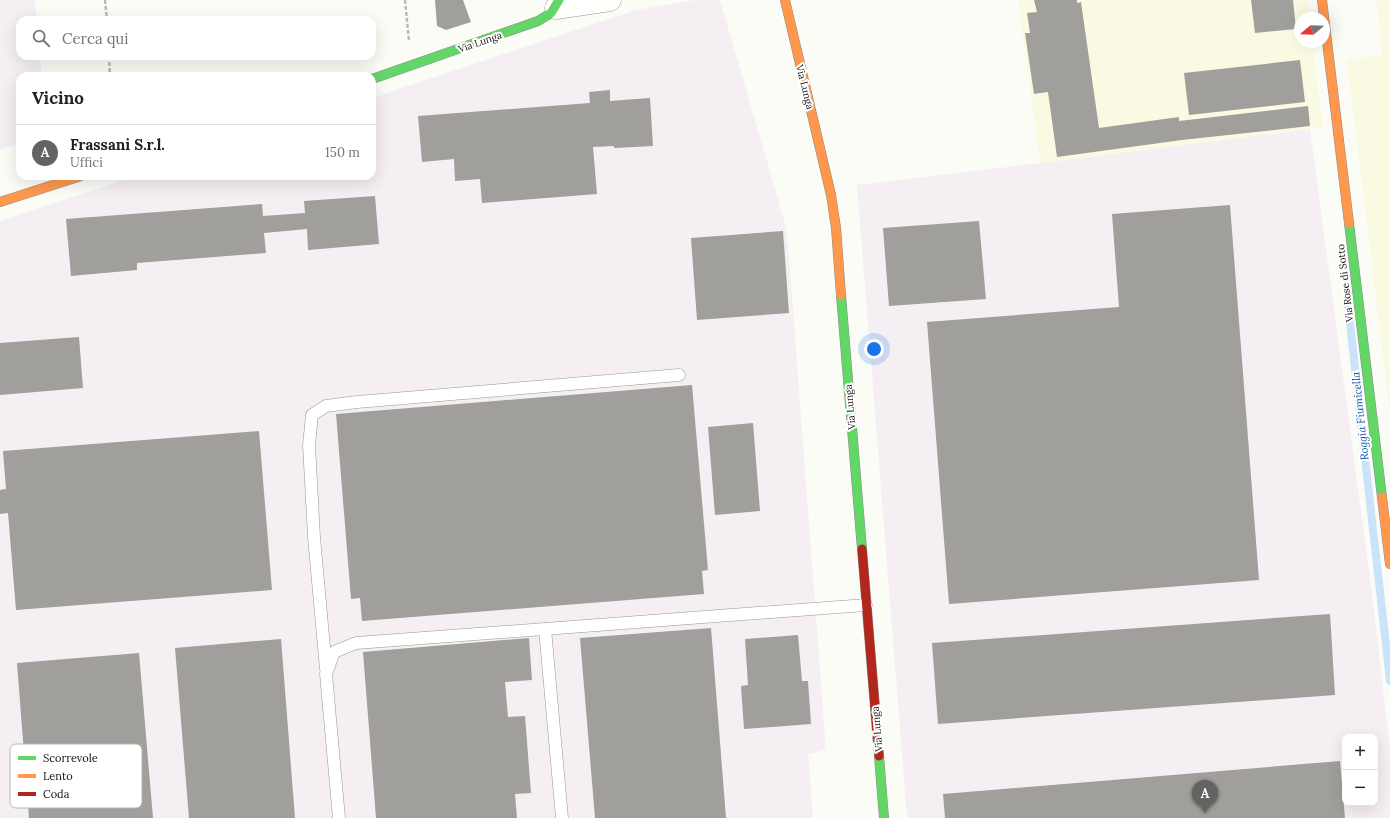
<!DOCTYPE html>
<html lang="it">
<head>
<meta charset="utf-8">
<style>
  :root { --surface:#fff; --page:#f6f6f6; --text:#202124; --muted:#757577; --line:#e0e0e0; --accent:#636361 }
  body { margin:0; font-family:Lora,serif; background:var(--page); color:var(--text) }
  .controls { position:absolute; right:12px; bottom:12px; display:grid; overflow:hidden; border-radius:8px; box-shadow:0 4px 16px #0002 }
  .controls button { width:36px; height:36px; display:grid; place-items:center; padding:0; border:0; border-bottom:1px solid var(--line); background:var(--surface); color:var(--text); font:20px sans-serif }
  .compass { position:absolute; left:1294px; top:12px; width:36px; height:36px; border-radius:50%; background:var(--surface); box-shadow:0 4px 16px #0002; rotate:251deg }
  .you { position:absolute; left:874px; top:349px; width:14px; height:14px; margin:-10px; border:3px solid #fff; border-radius:50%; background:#1a73e8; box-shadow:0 0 0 6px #1a73e833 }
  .badge { display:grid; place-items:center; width:26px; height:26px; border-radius:50%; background:var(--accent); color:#fff; font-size:13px; font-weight:700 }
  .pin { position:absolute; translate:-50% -33px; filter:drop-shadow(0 1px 2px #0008) }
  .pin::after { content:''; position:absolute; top:21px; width:14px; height:12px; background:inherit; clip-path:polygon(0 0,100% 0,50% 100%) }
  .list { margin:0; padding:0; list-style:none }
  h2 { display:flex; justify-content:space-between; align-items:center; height:52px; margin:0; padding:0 16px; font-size:17px }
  h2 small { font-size:13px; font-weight:400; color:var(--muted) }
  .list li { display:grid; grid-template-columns:26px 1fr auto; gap:12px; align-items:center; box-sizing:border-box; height:56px; padding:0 16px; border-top:1px solid var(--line) }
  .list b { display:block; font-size:15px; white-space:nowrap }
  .list p { margin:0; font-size:13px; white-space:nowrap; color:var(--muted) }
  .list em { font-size:13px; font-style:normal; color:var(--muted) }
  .icon { flex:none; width:22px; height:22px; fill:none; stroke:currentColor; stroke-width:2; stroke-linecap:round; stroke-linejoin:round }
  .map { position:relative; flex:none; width:1390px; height:818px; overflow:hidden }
  .search { position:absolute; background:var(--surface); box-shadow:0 4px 16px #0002; left:16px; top:16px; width:360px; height:44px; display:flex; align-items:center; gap:10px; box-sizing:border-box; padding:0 14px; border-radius:12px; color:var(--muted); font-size:15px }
  .panel { position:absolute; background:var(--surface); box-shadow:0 4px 16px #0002; left:16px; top:72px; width:360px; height:108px; border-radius:12px }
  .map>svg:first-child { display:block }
</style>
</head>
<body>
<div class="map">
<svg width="1390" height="818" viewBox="0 0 1390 818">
  <rect width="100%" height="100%" fill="#fcfcf7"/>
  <g fill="#f5eff3" fill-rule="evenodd">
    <path d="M0,0H35L37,20H20V56H40L42,76H20V143L0,150Z"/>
    <path d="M695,0H720L787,230L826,750L808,754L813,818H0V221L136,176H372V98L636,10Z"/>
    <path d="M1310,129L1373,601L1390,749V818H907L857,185L1040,163ZM1345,737H1375V803H1345Z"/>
  </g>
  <g fill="#fafae2">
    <path d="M1018,0H1307L1309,18H1300V42H1312L1323,127L1040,163Z"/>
    <path d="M1376,0H1390V416L1347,60L1382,55Z"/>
  </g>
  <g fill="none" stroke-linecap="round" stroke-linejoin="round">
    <path stroke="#c9e4fa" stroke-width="8" d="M1347,297L1390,681"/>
  </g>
  <g fill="#a09f9b">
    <path d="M435,0H463L471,22L446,30L437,26Z"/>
    <path d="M1034,0H1077V3L1081,2L1099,128L1179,117V121L1308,106L1310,126L1182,140L1057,157L1048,92L1034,94L1025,33H1030L1027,13L1037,12Z"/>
    <path d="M1251,0H1293L1296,29L1255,33Z"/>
    <path d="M1300,60L1305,102L1189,115L1184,73Z"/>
    <path d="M610,90V101L650,98L653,146L614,148V146L593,147L597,194L482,203L480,179L455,181L454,159L422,162L418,116L590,103L589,92Z"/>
    <path d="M375,196L379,244L308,250L307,229L264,233L266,253L137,263V270L71,276L66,219L262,204L263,216L305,213L304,201Z"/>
    <path d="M1230,205L1259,580L949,604L927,322L1119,307L1112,214Z"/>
    <path d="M979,221L986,299L889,306L883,228Z"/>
    <path d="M783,231L789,313L697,320L691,238Z"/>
    <path d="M79,337L83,388L0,395V343Z"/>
    <path d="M692,385L708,570L702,571L704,594L362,621L360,598L351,599L336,414Z"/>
    <path d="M753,423L760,511L715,515L708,427Z"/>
    <path d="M259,431L272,590L16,610L8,513L0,514V490L6,489L3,451Z"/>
    <path d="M1330,614L1335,695L938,724L932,643Z"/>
    <path d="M711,628L726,818H595L580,638Z"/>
    <path d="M798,635L802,681H808L811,724L744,729L741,686L748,685L745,639Z"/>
    <path d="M529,638L532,680L505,682L508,717L525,716L531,793L515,794L517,818H376L363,652Z"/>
    <path d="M281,639L295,818H189L175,648Z"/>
    <path d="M139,653L153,818H29L17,663Z"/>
    <path d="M1340,761L1345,818H945L943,794Z"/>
  </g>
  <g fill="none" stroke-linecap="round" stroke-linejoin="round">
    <g stroke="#969694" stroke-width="13">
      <g id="lane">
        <path d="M545,629L562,818"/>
        <path d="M326,669L314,537L309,445L312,415L326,406L357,402L679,375"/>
        <path d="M339,818L326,674L334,652L356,643L866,605"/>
      </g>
    </g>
    <g stroke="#969694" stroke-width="23">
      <path id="street" d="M556,8L610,0"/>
    </g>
    <g stroke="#8d8d8b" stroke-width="10">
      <g id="fast">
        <path d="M372,79L538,21L551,13L559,0"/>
        <path d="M1349,223L1382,497"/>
        <path d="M841,295L862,549"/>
        <path d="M879,756L884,818"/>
      </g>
    </g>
    <g stroke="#8d8d8b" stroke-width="10">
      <g id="slow">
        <path d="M785,0L831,195L836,228L841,295"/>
        <path d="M1322,0L1349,223"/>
        <path d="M0,202L81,176"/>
        <path d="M1382,497L1390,564"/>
      </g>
    </g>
    <g stroke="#8d8d8b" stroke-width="10">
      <path id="jam" d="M862,549L879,756"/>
    </g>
    <g stroke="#b9b9b8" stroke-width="2.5" stroke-dasharray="4 2" stroke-linecap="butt">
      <path d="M105,0L107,20"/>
      <path d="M405,0L409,41"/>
      <path d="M109,56L110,76"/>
    </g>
    <use href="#lane" stroke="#fffffe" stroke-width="12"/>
    <use href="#street" stroke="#fffffe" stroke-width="22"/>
    <use href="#fast" stroke="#63d668" stroke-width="9"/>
    <use href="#slow" stroke="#ff974d" stroke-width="9"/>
    <use href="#jam" stroke="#b3261e" stroke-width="9"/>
  </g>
  <g text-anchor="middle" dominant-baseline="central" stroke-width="4" stroke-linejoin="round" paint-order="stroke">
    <g font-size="10" fill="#101010" stroke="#fff">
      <text transform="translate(480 42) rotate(-19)">Via Lunga</text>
      <text transform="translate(805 87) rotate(76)">Via Lunga</text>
      <text transform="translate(1345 283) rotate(-97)">Via Rose di Sotto</text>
      <text transform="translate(850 407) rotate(-95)">Via Lunga</text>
      <text transform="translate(877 729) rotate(-95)">Via Lunga</text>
    </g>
    <g font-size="11" font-style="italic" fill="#0c59b0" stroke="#fff">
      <text transform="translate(1360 416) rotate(-96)">Roggia Fiumicella</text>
    </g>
  </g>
  <rect x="10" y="744" width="132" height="64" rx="6" fill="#fff" stroke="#b7b7b7" stroke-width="1"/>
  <rect x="18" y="756" width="18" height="4" fill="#63d668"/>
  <rect x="18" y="774" width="18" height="4" fill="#ff974d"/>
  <rect x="18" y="792" width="18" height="4" fill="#b3261e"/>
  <g font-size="11" fill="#101010">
    <text x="43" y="762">Scorrevole</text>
    <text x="43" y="780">Lento</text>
    <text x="43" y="798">Coda</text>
  </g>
</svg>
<div class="controls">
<button>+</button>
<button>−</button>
</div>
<svg class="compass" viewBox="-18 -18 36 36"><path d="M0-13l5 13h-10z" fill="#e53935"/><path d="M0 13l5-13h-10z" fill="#757577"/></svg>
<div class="you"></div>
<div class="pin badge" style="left:1205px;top:813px">A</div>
<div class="search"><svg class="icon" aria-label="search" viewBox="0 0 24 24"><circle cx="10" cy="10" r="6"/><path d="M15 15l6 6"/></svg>Cerca qui</div>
<section class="panel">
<h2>Vicino<small></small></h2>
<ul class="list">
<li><span class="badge">A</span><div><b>Frassani S.r.l.</b><p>Uffici</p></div><em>150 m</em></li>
</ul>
</section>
</div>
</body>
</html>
